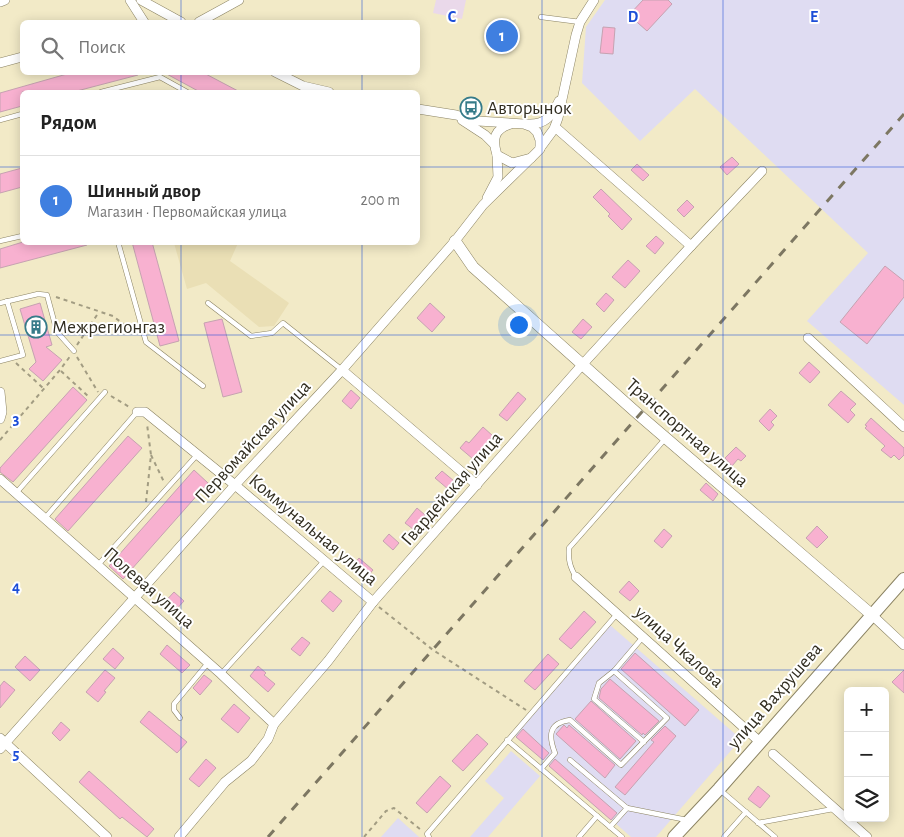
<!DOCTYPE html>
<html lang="ru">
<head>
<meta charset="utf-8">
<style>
  :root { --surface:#fff; --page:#f6f6f6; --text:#222; --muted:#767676; --line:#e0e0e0; --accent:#367b89 }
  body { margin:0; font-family:"Alegreya Sans",sans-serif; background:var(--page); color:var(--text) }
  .controls { position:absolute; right:15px; bottom:15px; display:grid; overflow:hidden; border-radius:8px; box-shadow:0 2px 12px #0003 }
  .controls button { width:45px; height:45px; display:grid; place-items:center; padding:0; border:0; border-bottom:1px solid var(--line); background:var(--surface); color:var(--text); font:25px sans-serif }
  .you { position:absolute; left:518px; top:324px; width:18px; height:18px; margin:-12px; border:4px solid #fff; border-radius:50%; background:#1a73e8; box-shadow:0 0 0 8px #1a73e833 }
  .badge { display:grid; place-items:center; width:32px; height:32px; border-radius:50%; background:var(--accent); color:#fff; font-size:16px; font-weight:700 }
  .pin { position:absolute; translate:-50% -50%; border:2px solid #fff; box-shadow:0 1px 5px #0006 }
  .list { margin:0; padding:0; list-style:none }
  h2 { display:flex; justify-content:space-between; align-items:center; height:65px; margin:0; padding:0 20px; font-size:21px }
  h2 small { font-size:16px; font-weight:400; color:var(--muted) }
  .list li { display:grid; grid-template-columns:32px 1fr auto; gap:15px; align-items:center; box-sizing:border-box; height:90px; padding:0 20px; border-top:1px solid var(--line) }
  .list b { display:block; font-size:19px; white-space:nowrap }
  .list p { margin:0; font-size:16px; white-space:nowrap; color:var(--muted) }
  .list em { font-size:16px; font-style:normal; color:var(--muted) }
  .icon { flex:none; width:28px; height:28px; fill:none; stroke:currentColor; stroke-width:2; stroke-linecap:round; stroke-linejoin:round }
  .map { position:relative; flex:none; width:904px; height:837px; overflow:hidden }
  .search { position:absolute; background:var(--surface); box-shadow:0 2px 12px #0003; left:20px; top:20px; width:400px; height:55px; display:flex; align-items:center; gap:12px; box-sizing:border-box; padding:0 18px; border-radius:8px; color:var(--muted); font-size:19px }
  .panel { position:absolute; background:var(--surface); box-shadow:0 2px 12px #0003; left:20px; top:90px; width:400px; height:155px; border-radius:8px }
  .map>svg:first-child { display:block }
</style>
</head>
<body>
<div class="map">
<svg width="904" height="837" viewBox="0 0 904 837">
  <rect width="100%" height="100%" fill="#f2eac7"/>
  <path fill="#ead9ea" d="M436,0H466L462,19L433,13Z"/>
  <g fill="#dfdcf2">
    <path d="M605,0H904V405L807,321L868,253L695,89L640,141L582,83L586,27Z"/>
    <path d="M610,625L741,739L656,837H631L515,735Z"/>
    <path d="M511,751L540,776L488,837H470L504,798L485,781Z"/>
    <path d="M398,818L419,837H381Z"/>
  </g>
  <path fill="#eadfb5" d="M174,243H238L230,261L289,303L274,326L259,327L206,283L187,289Z"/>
  <g fill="#f8b1d0" stroke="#c6a2b1">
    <path d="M643,0H668L672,4L647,31L629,15Z"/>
    <path d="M603,27L615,28L613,54L600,53Z"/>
    <path d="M74,72H138V75L73,92H22V106L0,112V93Z"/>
    <path d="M163,72H202L240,92H200Z"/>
    <path d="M732,157L739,164L727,175L720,167Z"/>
    <path d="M637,164L649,175L643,181L631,170Z"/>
    <path d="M22,168V187L0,193V174Z"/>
    <path d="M601,189L632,219L622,230L608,216L610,214L593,197Z"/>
    <path d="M687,200L694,207L684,217L677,210Z"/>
    <path d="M656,236L664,243L655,254L646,246Z"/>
    <path d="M23,242H87V245L0,268V249Z"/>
    <path d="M132,242H152L179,341L160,346Z"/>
    <path d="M628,260L640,271L625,288L612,277Z"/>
    <path d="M885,266L904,281V297L867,344L840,322Z"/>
    <path d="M606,293L614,300L604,312L596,304Z"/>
    <path d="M40,303L52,345L46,347L62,360L43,381L29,369L36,362L20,309Z"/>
    <path d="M430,303L445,317L432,332L417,318Z"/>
    <path d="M222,319L242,392L223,397L204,323Z"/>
    <path d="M583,319L592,327L581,339L572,332Z"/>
    <path d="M809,362L820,372L810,383L799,373Z"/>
    <path d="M73,387L87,400L13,482L0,472V468Z"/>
    <path d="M351,390L360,398L351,409L342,401Z"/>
    <path d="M841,391L856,404L850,410L855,415L848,423L828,405Z"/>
    <path d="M518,392L526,399L507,421L499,415Z"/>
    <path d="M770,409L777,416L771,422L774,425L769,431L759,421Z"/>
    <path d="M871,418L904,448V455L899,460L894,455L891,458L881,450L885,446L865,428L867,426L865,425Z"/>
    <path d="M483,427L493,436L473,459L460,448L466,441L469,443Z"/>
    <path d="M128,436L142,448L68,531L55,519Z"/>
    <path d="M736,447L746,456L741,461L738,459L732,466L725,458Z"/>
    <path d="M194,470L208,483L123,579L109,566Z"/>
    <path d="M442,471L454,481L448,489L435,478Z"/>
    <path d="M706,483L718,494L713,501L700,490Z"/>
    <path d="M417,508L425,515L413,529L405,523Z"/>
    <path d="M817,526L828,537L817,548L806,538Z"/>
    <path d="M664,529L672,536L662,548L654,541Z"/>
    <path d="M389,534L399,543L393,550L383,541Z"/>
    <path d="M359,558L373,570L367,577L353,565Z"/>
    <path d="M629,581L639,591L630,601L619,592Z"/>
    <path d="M330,591L342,601L333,612L321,601Z"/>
    <path d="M174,592L184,601L172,614L162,605Z"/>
    <path d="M584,611L596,622L571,649L559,639Z"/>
    <path d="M302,637L310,643L300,656L291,649Z"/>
    <path d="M167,645L190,665L182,673L160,654Z"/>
    <path d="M113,648L124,658L115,669L103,659Z"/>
    <path d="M635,653L699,710L685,726L621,669Z"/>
    <path d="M548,654L559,664L535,690L524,681Z"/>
    <path d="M25,656L40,670L30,681L15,667Z"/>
    <path d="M258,666L266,673L264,675L275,684L268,692L250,676Z"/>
    <path d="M105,670L115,678L104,691L106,692L98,702L86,692Z"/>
    <path d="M904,670V693L892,682Z"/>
    <path d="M204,675L212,681L200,695L193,688Z"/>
    <path d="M610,679L659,721L645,735L643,733L642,735L599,698L601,689Z"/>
    <path d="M4,681L15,690L0,708V686Z"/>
    <path d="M591,701L636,741L620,759L575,719Z"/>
    <path d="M234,704L250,718L238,733L221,719Z"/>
    <path d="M149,711L187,742L177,753L140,722Z"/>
    <path d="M61,722L70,730L60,741L52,733Z"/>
    <path d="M564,725L567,728L569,725L615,765L605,778L556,734Z"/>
    <path d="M665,726L676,736L625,795L615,787L654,742L651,740Z"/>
    <path d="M523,729L549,753L543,760L516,737Z"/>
    <path d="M477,734L488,744L463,771L452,761Z"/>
    <path d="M206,759L216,768L199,787L189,779Z"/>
    <path d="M555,759L617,813L611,820L549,766Z"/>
    <path d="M89,771L154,829L147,837L122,817L120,819L79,782Z"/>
    <path d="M440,776L451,786L427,813L416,803Z"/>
    <path d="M758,786L770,796L760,808L748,799Z"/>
  </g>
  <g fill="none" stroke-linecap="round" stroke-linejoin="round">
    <g stroke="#8b8363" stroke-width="5.5">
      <g id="service">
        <path d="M541,17L580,22"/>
        <path d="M101,92L160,77L187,92"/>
        <path d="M0,120L22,114"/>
        <path d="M0,241L22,236"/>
        <path d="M118,242L146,342L203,386"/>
        <path d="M0,303L38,294L47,295L57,332L74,351"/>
        <path d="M208,303L251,336L272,333L283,323L342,370"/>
        <path d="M0,361L23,355L7,301"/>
        <path d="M16,493L105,392"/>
        <path d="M45,518L137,412"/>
        <path d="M98,565L197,455"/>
        <path d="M576,577C570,567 568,560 569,548L665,439"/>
        <path d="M643,637L614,671L599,683L594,699L644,742"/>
        <path d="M221,674L324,561"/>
        <path d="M180,718L174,710V704L208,663"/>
        <path d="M507,740L622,837"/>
        <path d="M570,760L627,808L687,820"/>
        <path d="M541,769L555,753C548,735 549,723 570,720L621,765L667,718L614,671"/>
        <path d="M719,789L775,837"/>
        <path d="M758,823L833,809"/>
        <path d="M610,827L627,808"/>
        <path d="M429,837L427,834L617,614"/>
        <path d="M579,837L597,816"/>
        <path d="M724,837L746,812"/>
      </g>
    </g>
    <g stroke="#8b8363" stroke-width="10">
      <g id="minor">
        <path d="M130,0L144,22"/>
        <path d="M141,0L181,22"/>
        <path d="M0,2L5,0"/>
        <path d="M199,22L239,0"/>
        <path d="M0,63L22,57"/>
        <path d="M275,72L303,86L329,92"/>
        <path d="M418,109L456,115L478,121L524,124L532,127L537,132L540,140V149L531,158L512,163L497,155C492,139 494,129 511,124"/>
        <path d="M462,120L485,135L494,144"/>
        <path d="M528,124C545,125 552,116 559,101"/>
        <path d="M555,127L691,246"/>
        <path d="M540,148L554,129L558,118L576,35L580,22L594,0"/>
        <path d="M487,198L498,177L497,155"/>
        <path d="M808,338L904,427"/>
        <path d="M342,370L477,485"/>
        <path d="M0,392L2,412L0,419"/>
        <path d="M137,412H145L235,485L373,602"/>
        <path d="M0,479L221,674L274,724"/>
        <path d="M576,577L760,742"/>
        <path d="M872,615L904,645"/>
        <path d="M0,738L107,837"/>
        <path d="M0,749L235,485L342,370L455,241L483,205L531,158"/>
        <path d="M773,754L867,837"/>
        <path d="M179,837L225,782L251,761L268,739L274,724L328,661L373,602L582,365L691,246L762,171"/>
      </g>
    </g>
    <g stroke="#8b8363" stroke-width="12">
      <path id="tertiary" d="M455,241L473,267L639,415L872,615"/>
    </g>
    <g stroke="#8b8363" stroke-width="14">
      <path id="secondary" d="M674,837L719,789L904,579"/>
    </g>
    <g stroke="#a29c82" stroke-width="2" stroke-dasharray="4 4" stroke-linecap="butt">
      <path d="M56,297L113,316L136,334"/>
      <path d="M77,345L99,312"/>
      <path d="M77,357L98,392"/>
      <path d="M16,363L44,389"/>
      <path d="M61,371L90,398"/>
      <path d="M111,396L131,408"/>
      <path d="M0,440L60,370L71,355"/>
      <path d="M151,455L164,482"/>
      <path d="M146,502L151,455L147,424"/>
      <path d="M379,607L433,650L526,710"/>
      <path d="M364,837L386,811L394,808L421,830"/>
    </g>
    <use href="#service" stroke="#fff" stroke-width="4.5"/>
    <use href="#minor" stroke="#fff" stroke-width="9"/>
    <use href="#tertiary" stroke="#fff" stroke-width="11"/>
    <use href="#secondary" stroke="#fff" stroke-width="12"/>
    <path stroke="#7d7762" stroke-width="3" stroke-dasharray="9 9" stroke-linecap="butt" d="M268,837L904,114"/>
  </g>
  <path fill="none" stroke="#1d4ed8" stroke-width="1" stroke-opacity="0.55" d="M181,0V22M362,0V22M542,0V837M723,0V837M181,72V92M362,72V92M0,167H22M418,167H904M181,242V837M362,242V837M0,335H904M0,502H904M0,670H904"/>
  <defs>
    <g id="bus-ring" transform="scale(1.125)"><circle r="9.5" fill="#fff" stroke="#367b89" stroke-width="1.5"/><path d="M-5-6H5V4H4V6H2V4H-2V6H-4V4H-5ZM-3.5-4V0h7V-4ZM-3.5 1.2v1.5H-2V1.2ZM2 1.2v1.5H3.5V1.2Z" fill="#367b89"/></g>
    <g id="building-ring" transform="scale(1.125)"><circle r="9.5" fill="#fff" stroke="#367b89" stroke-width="1.5"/><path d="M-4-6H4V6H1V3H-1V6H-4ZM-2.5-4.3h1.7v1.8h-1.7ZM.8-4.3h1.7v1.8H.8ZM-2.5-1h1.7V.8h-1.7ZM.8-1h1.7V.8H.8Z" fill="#367b89"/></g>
  </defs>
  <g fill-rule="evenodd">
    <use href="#bus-ring" x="471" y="108"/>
    <use href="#building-ring" x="36" y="327"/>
  </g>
  <g text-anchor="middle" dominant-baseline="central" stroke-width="4" stroke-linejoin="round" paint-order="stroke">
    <g font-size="19" fill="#312d20" stroke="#fff" text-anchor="start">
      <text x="487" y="108">Авторынок</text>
      <text x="52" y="327">Межрегионгаз</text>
    </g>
    <g font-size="19" fill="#312d20" stroke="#fff">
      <text transform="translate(687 433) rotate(41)">Транспортная улица</text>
      <text transform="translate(253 442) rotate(-47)">Первомайская улица</text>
      <text transform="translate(452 489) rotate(-49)">Гвардейская улица</text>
      <text transform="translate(313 530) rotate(40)">Коммунальная улица</text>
      <text transform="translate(149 588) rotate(41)">Полевая улица</text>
      <text transform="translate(679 647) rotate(42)">улица Чкалова</text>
      <text transform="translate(775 696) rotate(-49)">улица Вахрушева</text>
    </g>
  </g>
  <g font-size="16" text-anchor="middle" font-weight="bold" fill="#1d4ed8" stroke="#fff" stroke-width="4" stroke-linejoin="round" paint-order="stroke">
    <text x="452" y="22">C</text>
    <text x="633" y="22">D</text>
    <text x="814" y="22">E</text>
    <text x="16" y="424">3</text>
    <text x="16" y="592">4</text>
    <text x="16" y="759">5</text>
  </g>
</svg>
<div class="controls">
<button>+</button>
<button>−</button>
<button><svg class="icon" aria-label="layers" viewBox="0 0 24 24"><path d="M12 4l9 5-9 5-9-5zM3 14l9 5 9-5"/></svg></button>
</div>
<div class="you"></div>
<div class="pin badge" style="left:502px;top:36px;background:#3f7fe0">1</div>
<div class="search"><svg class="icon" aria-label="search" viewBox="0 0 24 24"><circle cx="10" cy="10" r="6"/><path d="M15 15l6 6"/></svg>Поиск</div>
<section class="panel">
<h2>Рядом<small></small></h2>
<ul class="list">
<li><span class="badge" style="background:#3f7fe0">1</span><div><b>Шинный двор</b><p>Магазин · Первомайская улица</p></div><em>200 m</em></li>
</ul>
</section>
</div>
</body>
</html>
